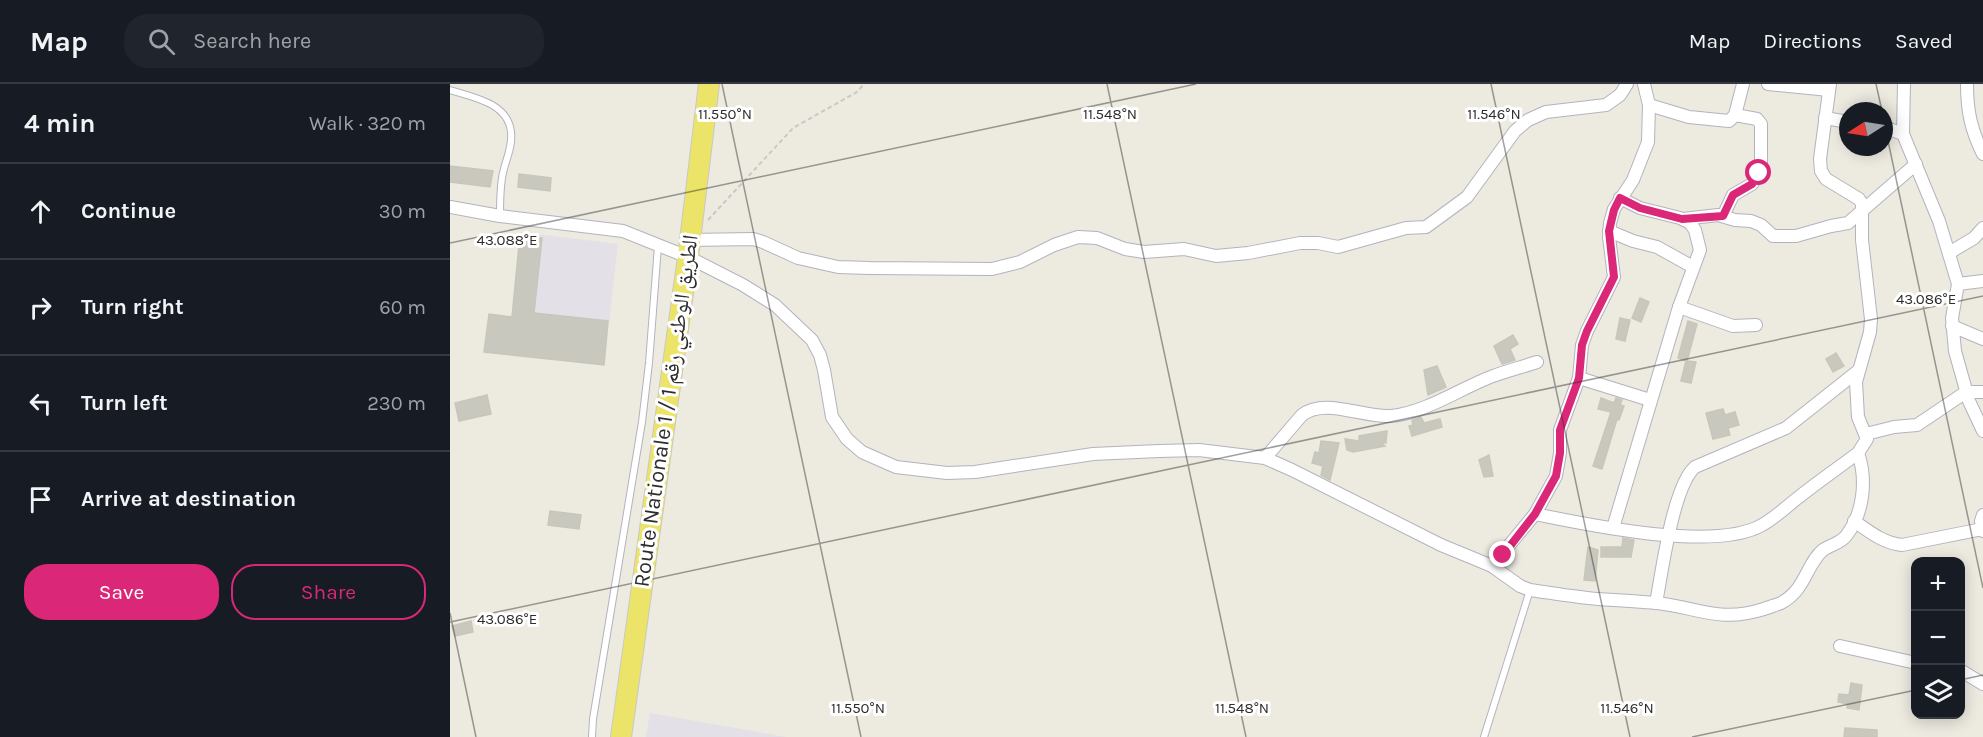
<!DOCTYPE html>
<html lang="en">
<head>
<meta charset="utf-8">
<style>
  :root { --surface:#171b24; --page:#20242c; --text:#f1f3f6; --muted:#9ea1a6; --line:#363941; --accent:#db2777 }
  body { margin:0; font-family:Karla,"Noto Naskh Arabic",sans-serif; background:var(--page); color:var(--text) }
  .controls { position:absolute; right:18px; bottom:18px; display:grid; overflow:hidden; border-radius:12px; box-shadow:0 3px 15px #0003 }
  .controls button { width:54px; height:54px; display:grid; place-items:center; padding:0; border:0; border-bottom:2px solid var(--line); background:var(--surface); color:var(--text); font:30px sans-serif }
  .compass { position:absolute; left:1389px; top:18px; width:54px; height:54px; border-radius:50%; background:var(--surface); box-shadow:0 3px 15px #0003; rotate:258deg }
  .stop { position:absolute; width:18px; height:18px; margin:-14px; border:4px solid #db2777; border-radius:50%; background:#fff }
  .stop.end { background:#db2777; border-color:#fff; box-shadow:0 2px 6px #0008 }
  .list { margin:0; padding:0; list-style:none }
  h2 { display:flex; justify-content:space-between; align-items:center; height:78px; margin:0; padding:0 24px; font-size:26px }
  h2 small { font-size:20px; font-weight:400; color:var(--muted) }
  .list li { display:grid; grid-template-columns:39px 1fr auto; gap:18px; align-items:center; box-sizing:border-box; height:96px; padding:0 24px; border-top:2px solid var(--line) }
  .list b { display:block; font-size:22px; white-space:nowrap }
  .list em { font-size:20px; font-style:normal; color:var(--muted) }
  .actions { display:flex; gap:12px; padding:18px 24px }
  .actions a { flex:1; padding:14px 0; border:2px solid var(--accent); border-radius:24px; text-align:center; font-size:21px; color:var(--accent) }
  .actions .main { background:var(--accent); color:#fff }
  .icon { flex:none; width:33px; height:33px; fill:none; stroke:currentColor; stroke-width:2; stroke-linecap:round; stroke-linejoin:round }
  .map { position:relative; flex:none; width:1533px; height:653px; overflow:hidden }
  header { display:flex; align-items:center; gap:36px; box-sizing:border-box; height:84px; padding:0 30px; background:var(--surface); border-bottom:2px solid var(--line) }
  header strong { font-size:28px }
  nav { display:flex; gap:33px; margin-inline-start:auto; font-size:21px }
  .search { width:420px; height:54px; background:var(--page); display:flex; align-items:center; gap:15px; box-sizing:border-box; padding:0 21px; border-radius:24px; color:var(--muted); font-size:22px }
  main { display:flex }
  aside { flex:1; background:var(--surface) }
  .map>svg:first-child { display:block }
</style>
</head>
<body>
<header>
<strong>Map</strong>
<div class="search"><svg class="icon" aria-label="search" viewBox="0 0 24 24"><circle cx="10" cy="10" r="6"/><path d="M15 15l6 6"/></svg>Search here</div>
<nav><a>Map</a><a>Directions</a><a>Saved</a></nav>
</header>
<main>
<aside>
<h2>4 min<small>Walk · 320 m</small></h2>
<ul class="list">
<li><svg class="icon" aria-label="ahead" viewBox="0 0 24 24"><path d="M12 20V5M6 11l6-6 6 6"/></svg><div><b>Continue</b></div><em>30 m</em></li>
<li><svg class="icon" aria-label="right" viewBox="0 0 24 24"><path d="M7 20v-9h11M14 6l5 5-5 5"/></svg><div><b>Turn right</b></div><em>60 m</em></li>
<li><svg class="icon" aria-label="left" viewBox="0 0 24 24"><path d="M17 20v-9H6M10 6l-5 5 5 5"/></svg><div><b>Turn left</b></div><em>230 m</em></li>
<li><svg class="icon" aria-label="arrive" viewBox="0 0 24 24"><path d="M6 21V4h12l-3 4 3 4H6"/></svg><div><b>Arrive at destination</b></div></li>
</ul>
<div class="actions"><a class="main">Save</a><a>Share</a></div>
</aside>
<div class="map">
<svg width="1533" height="653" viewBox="0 0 1533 653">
  <rect width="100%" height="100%" fill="#edeae0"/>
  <g fill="#e3e0e7">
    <path d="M71,148L168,160L154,281L58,272Z"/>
    <path d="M200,629L336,653H196Z"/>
  </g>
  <g fill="#c9c8be" stroke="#c9c6b9" stroke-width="1.5">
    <path d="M0,82L43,87L40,103L0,98Z"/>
    <path d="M69,90L101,94L100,107L68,103Z"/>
    <path d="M70,151L92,154L84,229L158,237L154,281L34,268L39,230L62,233Z"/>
    <path d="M1190,214L1199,218L1191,238L1182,234Z"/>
    <path d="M1170,234L1180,236L1175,257L1166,255Z"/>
    <path d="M1238,237L1247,240L1237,277L1246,278L1241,299L1231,297L1236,277L1228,274Z"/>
    <path d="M1063,251L1068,260L1060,265L1065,276L1052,280L1044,262Z"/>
    <path d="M1386,269L1394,282L1383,288L1376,275Z"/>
    <path d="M987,282L996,303L978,311L974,286Z"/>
    <path d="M37,311L41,330L9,337L5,319Z"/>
    <path d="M1151,314L1164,319L1166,314L1172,316L1170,321L1174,322L1169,336L1167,335L1152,385L1143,382L1161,328L1148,325Z"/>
    <path d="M1273,325L1275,331L1285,328L1289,341L1278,344L1280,351L1263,355L1256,329Z"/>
    <path d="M971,333L974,339L990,335L992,343L962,352L959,342L963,341L962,336Z"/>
    <path d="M937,347L936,359H931L935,362L903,368L897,366L895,355L909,357V352Z"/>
    <path d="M871,357L889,359L880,396L871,391L873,382L862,379L865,368L869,369Z"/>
    <path d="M1039,371L1043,392L1034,393L1029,376Z"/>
    <path d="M100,427L131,431L129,445L98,441Z"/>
    <path d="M1173,454L1184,456L1181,473H1151V463H1172Z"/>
    <path d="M1138,463L1148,466L1145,497L1134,496Z"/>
    <path d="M21,537L23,548L5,552L2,542Z"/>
    <path d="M1401,599L1412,601L1409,626L1397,624L1398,620L1388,618L1389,610L1399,611Z"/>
    <path d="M1395,644L1427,646V653H1394Z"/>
  </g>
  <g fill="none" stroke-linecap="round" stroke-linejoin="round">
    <g stroke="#b3b3bf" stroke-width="8">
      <g id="lane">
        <path d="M0,6C23,13 58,19 61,48C63,64 54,79 52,94C50,106 50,119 50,132"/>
        <path d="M142,653L143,635L192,338L199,279L208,162"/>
        <path d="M1034,653L1080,506"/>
      </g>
    </g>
    <g stroke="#b3b3bf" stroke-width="14">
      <g id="street">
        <path d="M1318,0L1379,6"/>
        <path d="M1454,0L1453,50L1489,137L1508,200L1502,234L1505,267L1519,317L1533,347"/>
        <path d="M1517,0C1517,27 1521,46 1533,70"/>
        <path d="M1199,21L1239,33L1279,37L1285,31L1293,0"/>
        <path d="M1375,34L1398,38"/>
        <path d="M1434,43L1453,50"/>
        <path d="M0,123L50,132L173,147L238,173L293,201L325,221L362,256L370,271L374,286L382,333L397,355L412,368L446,383L497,389L525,388L643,370L709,367L749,366L815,374L842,386L991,461L1042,482L1070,502L1080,506C1102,509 1125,513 1148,515C1167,516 1187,517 1207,519C1250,524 1269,539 1314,525C1319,523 1326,521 1331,519C1356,506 1356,480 1373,466C1380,461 1391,459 1396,452C1414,429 1417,395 1408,369"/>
        <path d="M1273,132L1283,111L1302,100L1309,89L1311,84V40L1307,35L1285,31"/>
        <path d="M1233,135L1268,131L1285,136L1301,137L1311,141L1323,152H1346L1381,142L1398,139L1466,80"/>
        <path d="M1159,147L1183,157L1207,163L1243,183"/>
        <path d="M240,156L303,155L313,158L348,174L388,183L420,184L542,185L570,178L604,161L628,153L647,154L675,165L694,168L734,165L766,172L798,169L850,159H868L888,163L956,144L976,143L1017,113L1065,47L1078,36L1096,28L1156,21L1170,11L1177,0"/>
        <path d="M1499,169L1524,154L1533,144"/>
        <path d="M1508,200L1533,197"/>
        <path d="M1229,223L1283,242L1306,241"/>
        <path d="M1502,242L1533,255"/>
        <path d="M1129,294L1200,316"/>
        <path d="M1416,350L1444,343L1467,341L1516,308H1533"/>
        <path d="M815,374L852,331C875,313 913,334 941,332C975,329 1011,304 1043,292C1057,287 1072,283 1087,278"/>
        <path d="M1085,430C1139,441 1265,468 1312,441C1325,434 1337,422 1349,413C1368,398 1388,384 1408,369L1417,355L1408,333L1406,298L1420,248L1421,235L1412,156V120L1409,115L1376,95L1371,87L1370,75L1380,0"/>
        <path d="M1533,431L1531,437L1533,447"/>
        <path d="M1404,437C1420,448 1433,459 1452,461L1532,445"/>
        <path d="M1163,444L1229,223L1250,166L1245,146L1240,139L1230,134L1190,124L1170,114"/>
        <path d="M1042,482L1085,430L1106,392L1110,369V346L1129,294L1132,261L1137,247L1164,193L1159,153L1160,139L1164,125L1183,96L1198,58L1199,21L1194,0"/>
        <path d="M1206,519C1212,488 1223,402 1245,383L1336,344L1408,287"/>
        <path d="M1390,562L1466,579"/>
        <path d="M1510,586L1533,600"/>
      </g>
    </g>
    <g stroke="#c8c8c8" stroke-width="22">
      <path id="primary" d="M171,653L238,173L259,0"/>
    </g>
    <path stroke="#c8c8c8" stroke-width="2" stroke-dasharray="4.5 3" stroke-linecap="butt" d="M258,136L343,44L407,8L414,0"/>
    <use href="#lane" stroke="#fff" stroke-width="6"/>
    <use href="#street" stroke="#fff" stroke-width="12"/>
    <use href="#primary" stroke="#ebe468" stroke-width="20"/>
  </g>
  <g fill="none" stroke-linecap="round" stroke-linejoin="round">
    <path stroke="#db2777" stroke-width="8" d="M1053,471L1085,430L1106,392L1110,369V346L1129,294L1132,261L1137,247L1164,193L1159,147L1164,126L1170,114L1190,124L1232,135L1273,132L1283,111L1302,100L1309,89"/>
  </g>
  <path fill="none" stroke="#2d2d2d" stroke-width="1.5" stroke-opacity="0.45" d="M272,0L411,653M657,0L796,653M1041,0L1180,653M1426,0L1432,27M1434,38L1533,504M0,159L746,0M0,529L26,653M0,538L1533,212M1510,596L1533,591M1242,653L1466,606"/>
  <g text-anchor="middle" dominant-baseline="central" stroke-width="6" stroke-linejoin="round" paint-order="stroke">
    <g font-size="22" fill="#2d2d2d" stroke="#fff">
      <text transform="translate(216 327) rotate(-82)">Route Nationale 1 / الطريق الوطني رقم 1</text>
    </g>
  </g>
  <g font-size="15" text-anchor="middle" fill="#2d2d2d" stroke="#fff" stroke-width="6" stroke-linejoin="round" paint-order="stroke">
    <text x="275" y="35">11.550°N</text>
    <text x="660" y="35">11.548°N</text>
    <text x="1044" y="35">11.546°N</text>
    <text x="57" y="161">43.088°E</text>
    <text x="1476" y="220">43.086°E</text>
    <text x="57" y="540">43.086°E</text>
    <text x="408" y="629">11.550°N</text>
    <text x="792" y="629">11.548°N</text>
    <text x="1177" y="629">11.546°N</text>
  </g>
</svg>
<div class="controls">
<button>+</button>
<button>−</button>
<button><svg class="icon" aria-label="layers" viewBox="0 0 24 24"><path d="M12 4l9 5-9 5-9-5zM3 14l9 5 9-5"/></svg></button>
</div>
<svg class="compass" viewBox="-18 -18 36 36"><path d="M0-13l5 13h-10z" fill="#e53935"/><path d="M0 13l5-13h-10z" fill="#9ea1a6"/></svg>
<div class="stop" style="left:1309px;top:89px"></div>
<div class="stop end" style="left:1053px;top:471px"></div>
</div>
</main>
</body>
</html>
